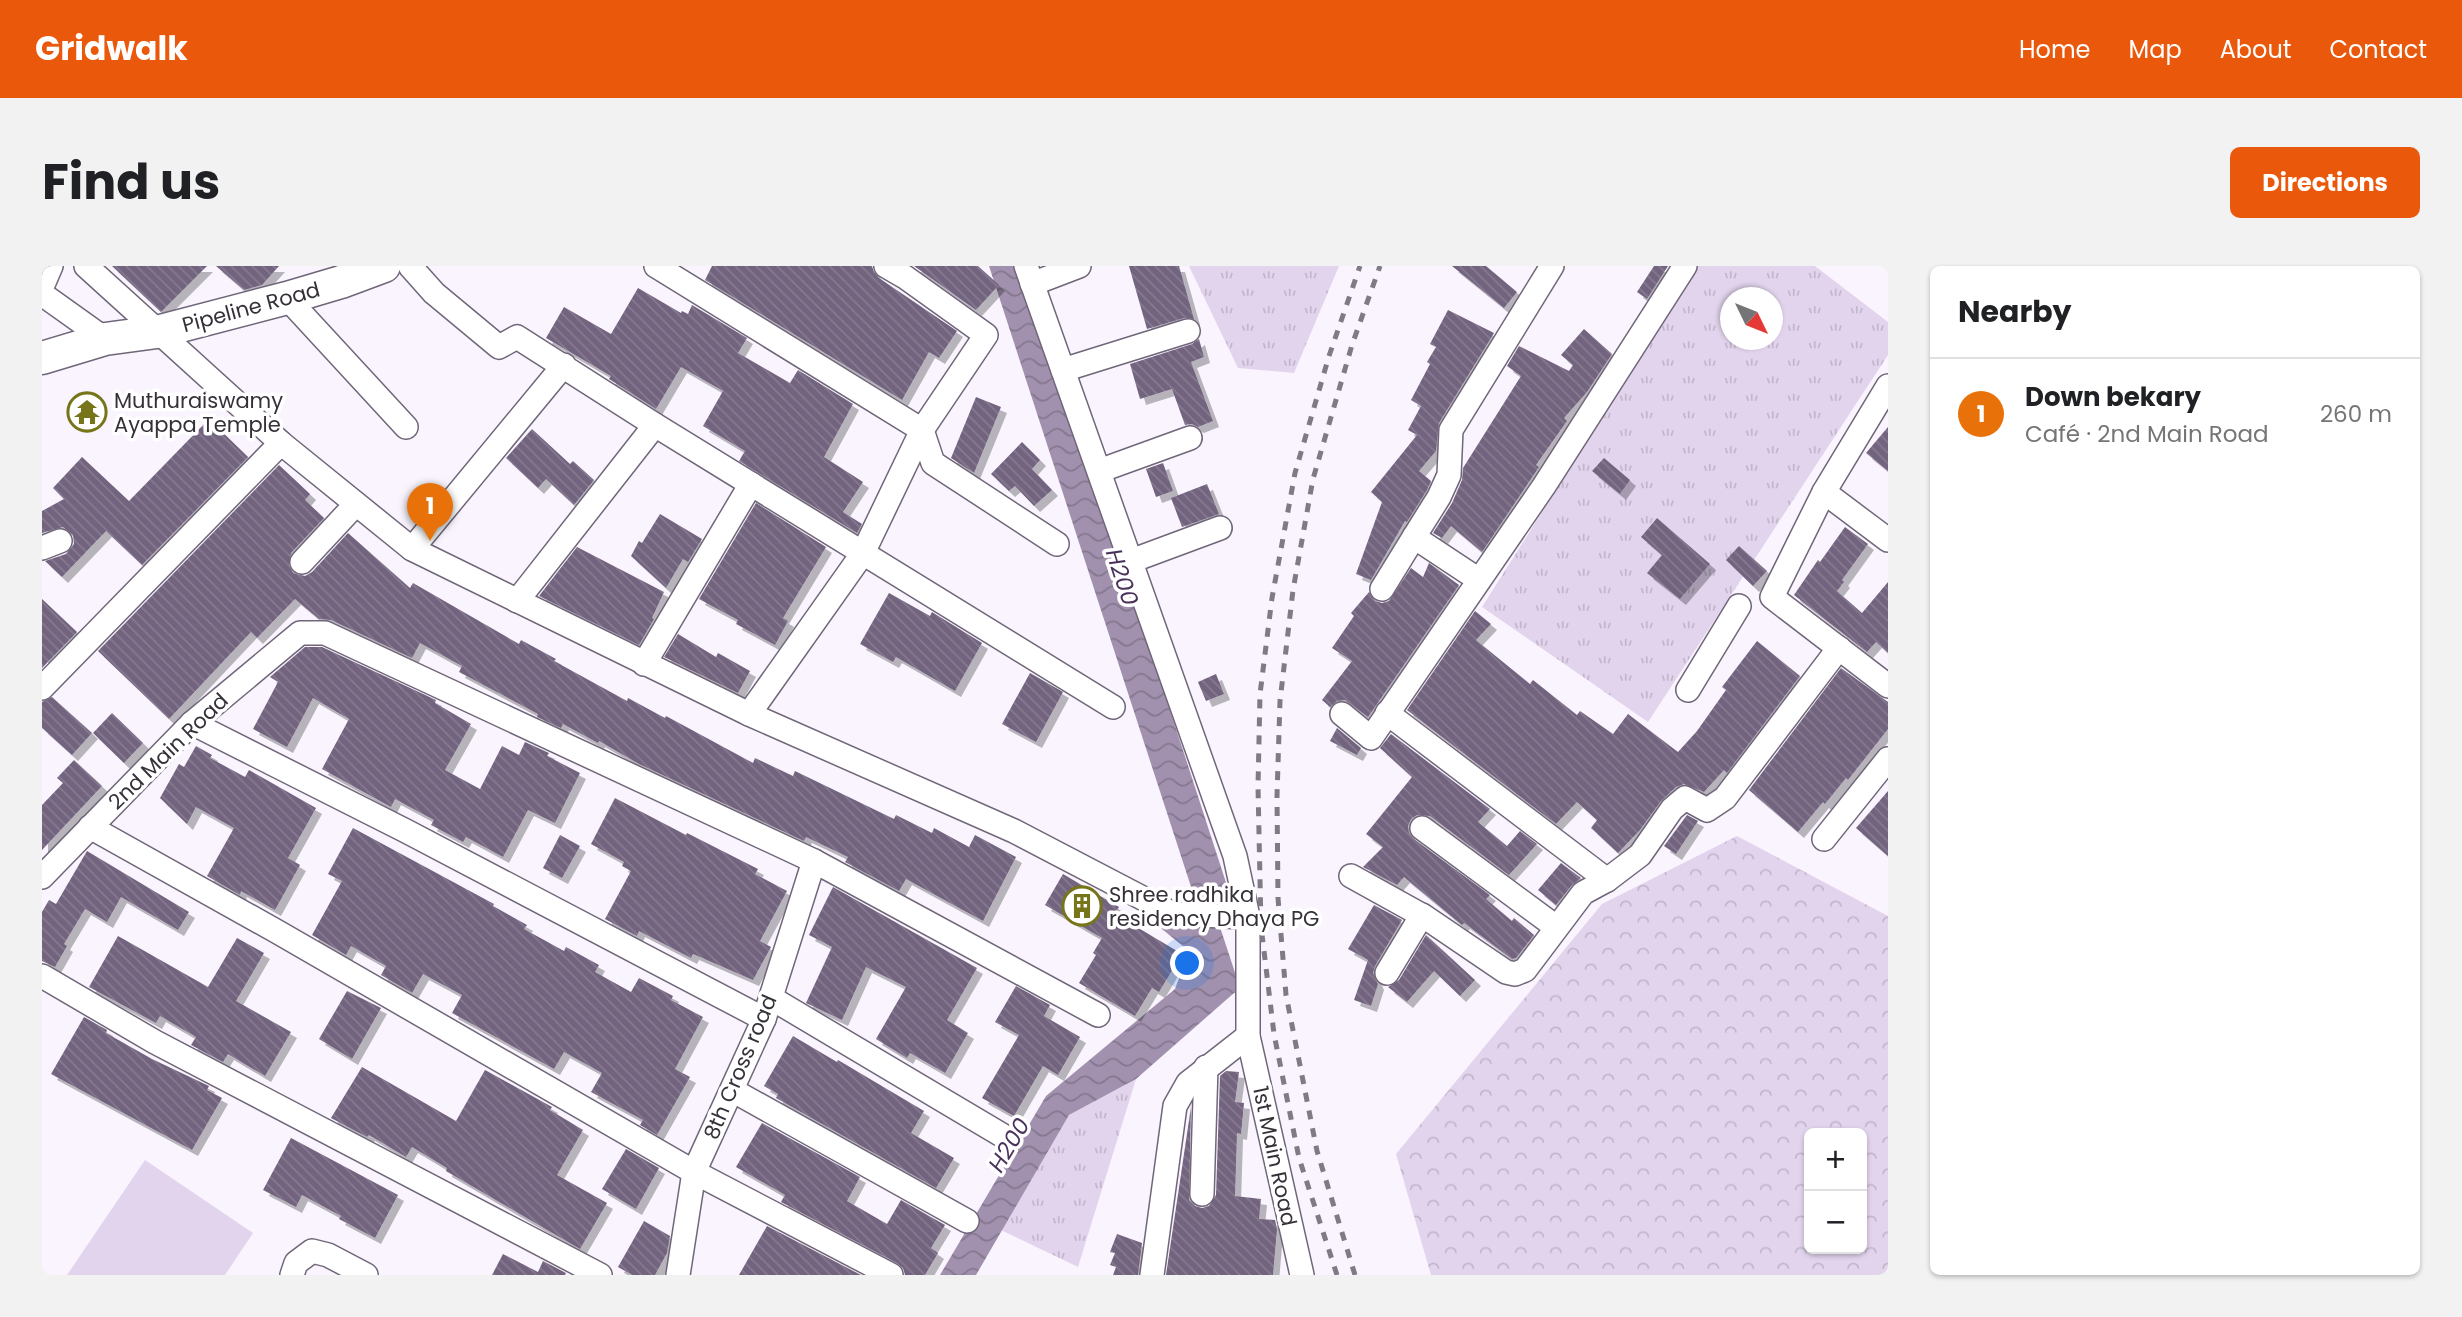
<!DOCTYPE html>
<html lang="en">
<head>
<meta charset="utf-8">
<style>
  :root { --surface:#fff; --page:#f2f2f2; --text:#202124; --muted:#757577; --line:#e0e0e0; --accent:#ea580c }
  body { margin:0; font-family:Poppins,sans-serif; background:var(--page); color:var(--text) }
  .controls { position:absolute; right:21px; bottom:21px; display:grid; overflow:hidden; border-radius:10px; box-shadow:0 2px 5px #0004 }
  .controls button { width:63px; height:63px; display:grid; place-items:center; padding:0; border:0; border-bottom:2px solid var(--line); background:var(--surface); color:var(--text); font:35px sans-serif }
  .compass { position:absolute; left:1678px; top:21px; width:63px; height:63px; border-radius:50%; background:var(--surface); box-shadow:0 2px 5px #0004; rotate:133deg }
  .you { position:absolute; left:1146px; top:698px; width:24px; height:24px; margin:-18px; border:5px solid #fff; border-radius:50%; background:#1a73e8; box-shadow:0 0 0 10px #1a73e833 }
  .badge { display:grid; place-items:center; width:46px; height:46px; border-radius:50%; background:var(--accent); color:#fff; font-size:23px; font-weight:700 }
  .pin { position:absolute; translate:-50% -58px; filter:drop-shadow(0 2px 4px #0008) }
  .pin::after { content:''; position:absolute; top:37px; width:24px; height:21px; background:inherit; clip-path:polygon(0 0,100% 0,50% 100%) }
  .list { margin:0; padding:0; list-style:none }
  h2 { display:flex; justify-content:space-between; align-items:center; height:91px; margin:0; padding:0 28px; font-size:30px }
  h2 small { font-size:23px; font-weight:400; color:var(--muted) }
  .list li { display:grid; grid-template-columns:46px 1fr auto; gap:21px; align-items:center; box-sizing:border-box; height:112px; padding:0 28px; border-top:2px solid var(--line) }
  .list b { display:block; font-size:26px; white-space:nowrap }
  .list p { margin:0; font-size:23px; white-space:nowrap; color:var(--muted) }
  .list em { font-size:23px; font-style:normal; color:var(--muted) }
  .map { position:relative; flex:none; width:1846px; height:1009px; overflow:hidden; border-radius:10px }
  header { display:flex; align-items:center; gap:42px; box-sizing:border-box; height:98px; padding:0 35px; background:var(--accent); color:#fff }
  header strong { font-size:33px }
  nav { display:flex; gap:38px; margin-inline-start:auto; font-size:24px }
  .intro { display:flex; align-items:center; justify-content:space-between; box-sizing:border-box; height:168px; padding:0 42px }
  h1 { margin:0; font-size:49px }
  .button { padding:18px 32px; border-radius:10px; background:var(--accent); color:#fff; font-size:24px; font-weight:700 }
  main { display:flex; gap:42px; padding:0 42px }
  aside { flex:1; background:var(--surface); border-radius:10px; box-shadow:0 2px 5px #0004 }
  .map>svg:first-child { display:block }
</style>
</head>
<body>
<header>
<strong>Gridwalk</strong>
<nav><a>Home</a><a>Map</a><a>About</a><a>Contact</a></nav>
</header>
<div class="intro"><h1>Find us</h1><a class="button">Directions</a></div>
<main>
<div class="map">
<svg width="1846" height="1009" viewBox="0 0 1846 1009">
  <defs>
    <pattern id="grass-tufts" width="24" height="20" patternUnits="userSpaceOnUse" patternTransform="scale(1.75)"><rect width="24" height="20" fill="#e2d4ed"/><path d="M3 7l-1-3M5 7V3M7 7l1-3M15 17l-1-3M17 17v-4M19 17l1-3" fill="none" stroke="#c2b6cc"/></pattern>
    <pattern id="forest-crowns" width="20" height="18" patternUnits="userSpaceOnUse" patternTransform="scale(1.75)"><rect width="20" height="18" fill="#e2d4ed"/><path d="M2 6a3 3 0 1 1 6 0M12 15a3 3 0 1 1 6 0" fill="none" stroke="#c2b6cc"/></pattern>
    <pattern id="water-waves" width="16" height="10" patternUnits="userSpaceOnUse" patternTransform="scale(1.75)"><rect width="16" height="10" fill="#a191ae"/><path d="M0 5q4-4 8 0t8 0" fill="none" stroke="#84778f"/></pattern>
    <pattern id="building-back-hatch" width="6" height="6" patternUnits="userSpaceOnUse" patternTransform="scale(1.75)"><rect width="6" height="6" fill="#72637e"/><path d="M-1 5l2 2M0 0l6 6M5-1l2 2" fill="none" stroke="#867a90"/></pattern>
    <filter id="shadow"><feDropShadow dx="6" dy="6" stdDeviation="0" flood-color="#0004"/></filter>
  </defs>
  <rect width="100%" height="100%" fill="#f9f4fd"/>
  <g fill="url(#grass-tufts)" fill-rule="evenodd">
    <path d="M1147,0H1297L1252,107L1196,102Z"/>
    <path d="M1656,0H1773L1846,56V89L1606,456L1440,341ZM1688,32H1730V74H1688Z"/>
    <path d="M1094,813L1036,1001L959,964L1027,849Z"/>
  </g>
  <path fill="url(#forest-crowns)" fill-rule="evenodd" d="M1695,570L1846,650V1009H1389L1354,888L1560,638ZM1767,867H1820V983H1767Z"/>
  <path fill="#e2d4ed" d="M103,894L211,967L183,1009H25Z"/>
  <g fill="url(#water-waves)">
    <path d="M947,0H976L1100,358L1190,635L1153,633Z"/>
    <path d="M1177,658L1200,728L1192,727L1094,813L1027,849L934,1009H898L1004,830L1133,723L1147,685L1115,659Z"/>
  </g>
  <g fill="url(#building-back-hatch)" filter="url(#shadow)">
    <path d="M70,0H165L119,46Z"/>
    <path d="M174,0H237L220,19L202,24Z"/>
    <path d="M670,0H830L832,6L837,12L915,65L897,92L887,86L860,134L663,14Z"/>
    <path d="M872,0H936L957,19L934,44Z"/>
    <path d="M1087,0H1137L1152,53L1142,52L1105,63Z"/>
    <path d="M1410,0H1444L1475,26L1462,42Z"/>
    <path d="M1612,0H1626L1605,33L1595,26Z"/>
    <path d="M596,22L639,47L640,45L646,48L650,39L705,72L696,87L748,117L756,104L811,138L782,191L821,216L801,246L820,258L815,267L697,195L703,185L661,160L681,125L639,101L614,143L567,113L569,110L504,72L522,41L569,68Z"/>
    <path d="M1406,44L1452,67L1397,157L1394,185L1377,205L1389,215L1385,224L1365,256L1363,255L1329,314L1314,308L1340,236L1329,226L1375,169L1366,164L1379,140L1369,134L1388,98L1385,96L1394,81L1388,78Z"/>
    <path d="M1542,63L1570,88L1545,126L1522,152L1525,155L1494,199L1497,201L1440,286L1409,260L1400,272L1391,267L1410,237L1420,214L1421,202L1479,110L1465,100L1477,80L1527,105L1531,99L1519,89Z"/>
    <path d="M1157,73L1162,91L1149,96L1171,155L1156,161L1150,158L1143,159L1130,123L1098,133L1088,98L1150,78Z"/>
    <path d="M934,131L959,141L932,207L909,192Z"/>
    <path d="M167,153L206,191L100,299L64,265L20,311L3,295L24,288L32,278L31,269L21,261L0,267V245L22,233L11,222L40,191L87,235Z"/>
    <path d="M1846,161V205L1824,187Z"/>
    <path d="M490,163L528,198L531,195L552,214L532,239L504,213L496,222L464,192Z"/>
    <path d="M980,176L998,194L990,203L1010,224L992,240L973,220L967,225L949,208Z"/>
    <path d="M1562,192L1588,214L1578,228L1550,205Z"/>
    <path d="M1121,197L1131,225L1114,231L1104,203Z"/>
    <path d="M237,199L268,228L263,234L282,252L249,287L247,299L251,307L263,310L270,306L306,267L368,322L371,317L477,378L479,374L514,393L512,395L585,435L586,432L623,452L624,450L711,497L713,492L751,510L753,505L852,553L854,549L890,567L892,562L927,581L933,569L974,591L941,655L864,613L857,625L803,596L806,591L764,571L762,575L597,498L557,475L556,477L521,458L519,462L495,451L496,448L417,406L420,400L378,377L370,392L289,354L277,353L253,333L215,372L209,366L127,453L56,385Z"/>
    <path d="M1165,218L1177,248L1140,261L1129,232Z"/>
    <path d="M714,237L784,281L741,352L746,355L733,379L694,358L696,354L657,333Z"/>
    <path d="M618,248L660,273L646,296L641,293L624,322L589,290L597,275L600,277Z"/>
    <path d="M1615,252L1668,298L1638,333L1605,307L1620,289L1599,271Z"/>
    <path d="M1803,261L1826,278L1800,314L1802,316L1795,325L1820,347L1846,316V387L1834,376L1825,386L1752,329L1776,294L1778,296Z"/>
    <path d="M1697,280L1725,305L1711,320L1684,294Z"/>
    <path d="M535,281L622,326L610,352L612,353L597,379L497,330Z"/>
    <path d="M1387,297L1417,319L1326,451L1303,434L1295,435L1288,441L1280,434L1310,395L1290,382L1312,350L1309,347L1327,326L1333,335L1340,337L1347,335L1369,302L1381,311Z"/>
    <path d="M847,327L888,350L890,346L940,377L913,425L854,391L851,396L818,378Z"/>
    <path d="M0,333L35,366L0,402Z"/>
    <path d="M1433,345L1449,358L1434,374L1488,418L1491,414L1535,449L1538,445L1571,468L1586,448L1636,486L1655,465L1684,424L1680,421L1715,375L1758,410L1685,507L1682,504L1662,526L1642,518L1634,521L1619,535L1598,564L1576,587L1549,562L1555,554L1535,536L1514,558L1365,444Z"/>
    <path d="M636,368L674,391L676,387L708,405L696,427L622,391Z"/>
    <path d="M263,381H280L394,434L393,437L429,458L403,504L438,523L460,480L477,489L483,476L507,487L505,490L538,507L513,557L486,544L461,591L424,571L421,576L389,559L392,554L353,533L349,541L280,503L307,453L271,432L245,481L211,463L236,416L228,411Z"/>
    <path d="M1799,402L1846,436V463L1806,514L1804,512L1783,538L1781,536L1756,566L1707,524Z"/>
    <path d="M988,407L1021,426L994,476L960,458Z"/>
    <path d="M1174,408L1182,428L1164,435L1156,416Z"/>
    <path d="M10,431L50,467L30,489L0,462V436Z"/>
    <path d="M70,447L101,477L82,497L51,467Z"/>
    <path d="M1295,462L1319,482L1315,489L1288,475Z"/>
    <path d="M1349,468L1448,543L1436,556L1465,580L1478,565L1495,578L1467,609L1388,550L1375,549L1369,553L1366,560L1367,567L1372,573L1448,629L1444,633L1470,655L1472,652L1492,669L1474,692L1470,693L1422,657L1420,659L1362,611L1355,619L1321,601L1341,581L1324,568L1370,511L1338,482Z"/>
    <path d="M154,480L170,489L168,492L203,511L207,504L274,542L246,592L258,599L233,644L199,625L198,629L165,610L192,562L154,541L145,558L118,532L137,498L142,501Z"/>
    <path d="M32,494L60,520L0,584V539L21,517L15,512Z"/>
    <path d="M1846,525V590L1814,562Z"/>
    <path d="M573,532L644,569L645,567L716,603L713,608L745,625L718,675L729,681L711,714L651,688L649,692L597,665L595,670L563,653L589,605L580,600L582,596L549,578Z"/>
    <path d="M1645,549L1656,555L1634,588L1622,580Z"/>
    <path d="M311,562L452,638L451,640L485,659L482,663L522,685L524,681L557,699L553,706L589,726L597,712L631,730L629,734L661,751L633,803L648,811L615,869L598,859L601,854L549,826L560,807L522,786L512,803L410,747L420,729L381,708L370,727L339,709L344,700L309,680L304,689L270,669L300,615L286,608Z"/>
    <path d="M518,569L538,580L520,612L501,602Z"/>
    <path d="M45,585L147,646L136,664L79,631L65,656L43,643L22,678L25,680L13,701L0,695V646L7,634L14,638Z"/>
    <path d="M1519,597L1539,612L1530,619L1514,639L1496,624Z"/>
    <path d="M1021,608L1077,641L1073,648L1140,688L1117,726L1110,722L1093,750L1037,717L1054,689L1051,687L1060,672L1003,639Z"/>
    <path d="M791,621L935,702L905,754L926,767L903,807L868,787L865,792L834,773L864,721L824,701L800,754L764,737L790,681L767,669Z"/>
    <path d="M1332,639L1360,654L1333,700L1331,707L1336,718L1329,740L1312,734L1326,694L1306,683Z"/>
    <path d="M1384,669L1433,714L1418,730L1392,705L1365,736L1346,721L1357,714Z"/>
    <path d="M76,670L166,721L195,672L222,687L194,735L249,766L223,810L186,788L181,796L149,779L154,771L118,750L114,757L47,721Z"/>
    <path d="M974,720L1008,739L1002,750L1038,771L1016,809L1001,800L972,850L940,832L977,769L953,756Z"/>
    <path d="M305,725L339,742L310,793L277,773Z"/>
    <path d="M42,751L65,764L64,767L110,793L167,820L165,824L180,832L150,884L9,808Z"/>
    <path d="M751,770L795,796L796,794L882,845L869,867L912,892L894,922L734,832L736,828L722,820Z"/>
    <path d="M320,801L414,855L443,804L510,841L508,844L541,864L515,909L565,937L538,983L404,905L405,902L370,881L364,891L327,869L325,871L289,852Z"/>
    <path d="M1184,805L1197,806L1193,836L1202,837L1199,868L1195,867L1193,930L1219,933L1217,953L1233,954L1235,963L1231,1009H1124L1149,841L1147,934L1153,940L1160,942L1167,940L1174,929L1178,810Z"/>
    <path d="M720,857L818,911L805,935L845,958L859,934L903,959L889,982L896,987L883,1009H863L861,1002L855,997L739,936L743,929L694,901Z"/>
    <path d="M249,872L356,929L333,972L297,953L299,950L260,929L254,941L221,924Z"/>
    <path d="M584,883L617,902L594,943L560,923Z"/>
    <path d="M602,955L628,970L625,987L613,1009H590L576,1001Z"/>
    <path d="M725,960L819,1009H697Z"/>
    <path d="M1075,968L1100,977L1096,1009H1071L1074,1001L1068,999L1073,987L1068,986Z"/>
    <path d="M461,988L496,1006L501,995L524,1007L523,1009H450Z"/>
  </g>
  <g fill="none" stroke-linecap="round" stroke-linejoin="round">
    <g stroke="#706679" stroke-width="26">
      <g id="street">
        <path d="M44,0L239,177L370,283L707,448L972,565L1131,648L1206,651"/>
        <path d="M368,0L392,27L457,81L475,71L613,159L1071,441"/>
        <path d="M614,0L880,164L891,197L1015,278"/>
        <path d="M984,0L1193,590L1206,651V770L1260,1009"/>
        <path d="M990,18L1037,0"/>
        <path d="M0,21L9,0"/>
        <path d="M0,28L63,73"/>
        <path d="M245,32L364,161"/>
        <path d="M1021,104L1146,65"/>
        <path d="M1846,120L1782,226L1730,331L1846,420"/>
        <path d="M1057,205L1148,172"/>
        <path d="M1782,226L1846,274"/>
        <path d="M0,282L18,275"/>
        <path d="M370,283L522,99"/>
        <path d="M1089,295L1178,262"/>
        <path d="M260,296L314,238"/>
        <path d="M1437,314L1372,271L1397,231L1407,209L1409,164L1510,0"/>
        <path d="M1340,323L1372,271"/>
        <path d="M475,335L613,159"/>
        <path d="M602,398L709,218"/>
        <path d="M0,422L239,177"/>
        <path d="M1646,424L1697,340"/>
        <path d="M1345,447L1565,614"/>
        <path d="M707,448L821,287L880,164L944,69L863,11L844,0"/>
        <path d="M1300,448L1329,472L1502,220L1643,0"/>
        <path d="M150,457L364,565L722,753"/>
        <path d="M48,561L234,665L652,906L849,1009"/>
        <path d="M1380,562L1514,661"/>
        <path d="M1782,573L1846,493"/>
        <path d="M1309,610L1383,651L1464,706L1473,708L1483,704L1541,627L1565,614L1598,589L1630,543L1643,532L1665,544L1683,532L1797,382"/>
        <path d="M0,611L150,457L258,367H283L772,595L1056,749"/>
        <path d="M1345,707L1380,649"/>
        <path d="M0,710L113,776L558,1009"/>
        <path d="M729,732L963,871"/>
        <path d="M690,824L925,955"/>
        <path d="M1160,928L1164,801"/>
        <path d="M250,1009L254,997L270,985L286,989L324,1009"/>
        <path d="M636,1009L652,906L722,753L772,595"/>
        <path d="M1110,1009L1133,840L1146,817L1206,770"/>
      </g>
    </g>
    <g stroke="#706679" stroke-width="35">
      <path id="secondary" d="M0,92L63,73L115,66L245,32L299,16L342,0"/>
    </g>
    <use href="#street" stroke="#fff" stroke-width="23"/>
    <use href="#secondary" stroke="#fff" stroke-width="32"/>
    <g stroke="#7f7a83" stroke-width="5" stroke-dasharray="9 9" stroke-linecap="butt">
      <path d="M1295,1009L1257,892L1232,768L1219,660L1216,521L1218,428L1230,332L1253,207L1287,90L1318,0"/>
      <path d="M1313,1009L1275,885L1244,729L1236,632L1235,530L1238,435L1251,324L1271,213L1310,79L1338,0"/>
    </g>
  </g>
  <defs>
    <g id="temple-ring" transform="scale(2.0125)"><circle r="9.5" fill="#fff" stroke="#76751a" stroke-width="1.5"/><path d="M0-6L5-2H3V0L6.5 2.5H4V6H1.5V3h-3V6H-4V2.5H-6.5L-3 0V-2H-5Z" fill="#76751a"/></g>
    <g id="building-ring" transform="scale(2.0125)"><circle r="9.5" fill="#fff" stroke="#76751a" stroke-width="1.5"/><path d="M-4-6H4V6H1V3H-1V6H-4ZM-2.5-4.3h1.7v1.8h-1.7ZM.8-4.3h1.7v1.8H.8ZM-2.5-1h1.7V.8h-1.7ZM.8-1h1.7V.8H.8Z" fill="#76751a"/></g>
  </defs>
  <g fill-rule="evenodd">
    <use href="#temple-ring" x="45" y="146"/>
    <use href="#building-ring" x="1040" y="640"/>
  </g>
  <g text-anchor="middle" dominant-baseline="central" stroke-width="7" stroke-linejoin="round" paint-order="stroke">
    <g font-size="21" fill="#363139" stroke="#fff">
      <text transform="translate(209 41) rotate(-15)">Pipeline Road</text>
      <text transform="translate(126 485) rotate(-44)">2nd Main Road</text>
      <text transform="translate(698 801) rotate(-67)">8th Cross road</text>
      <text transform="translate(1233 890) rotate(78)">1st Main Road</text>
    </g>
    <g font-size="21" fill="#363139" stroke="#fff" text-anchor="start">
      <text x="72" y="134">Muthuraiswamy<tspan x="72" dy="24">Ayappa Temple</tspan></text>
      <text x="1067" y="628">Shree radhika<tspan x="1067" dy="24">residency Dhaya PG</tspan></text>
    </g>
    <g font-size="23" font-style="italic" fill="#4a325c" stroke="#fff">
      <text transform="translate(1080 311) rotate(72)">H200</text>
      <text transform="translate(967 879) rotate(-59)">H200</text>
    </g>
  </g>
</svg>
<div class="controls">
<button>+</button>
<button>−</button>
</div>
<svg class="compass" viewBox="-18 -18 36 36"><path d="M0-13l5 13h-10z" fill="#e53935"/><path d="M0 13l5-13h-10z" fill="#757577"/></svg>
<div class="you"></div>
<div class="pin badge" style="left:388px;top:275px;background:#e8710a">1</div>
</div>
<aside>
<h2>Nearby<small></small></h2>
<ul class="list">
<li><span class="badge" style="background:#e8710a">1</span><div><b>Down bekary</b><p>Café · 2nd Main Road</p></div><em>260 m</em></li>
</ul>
</aside>
</main>
</body>
</html>
